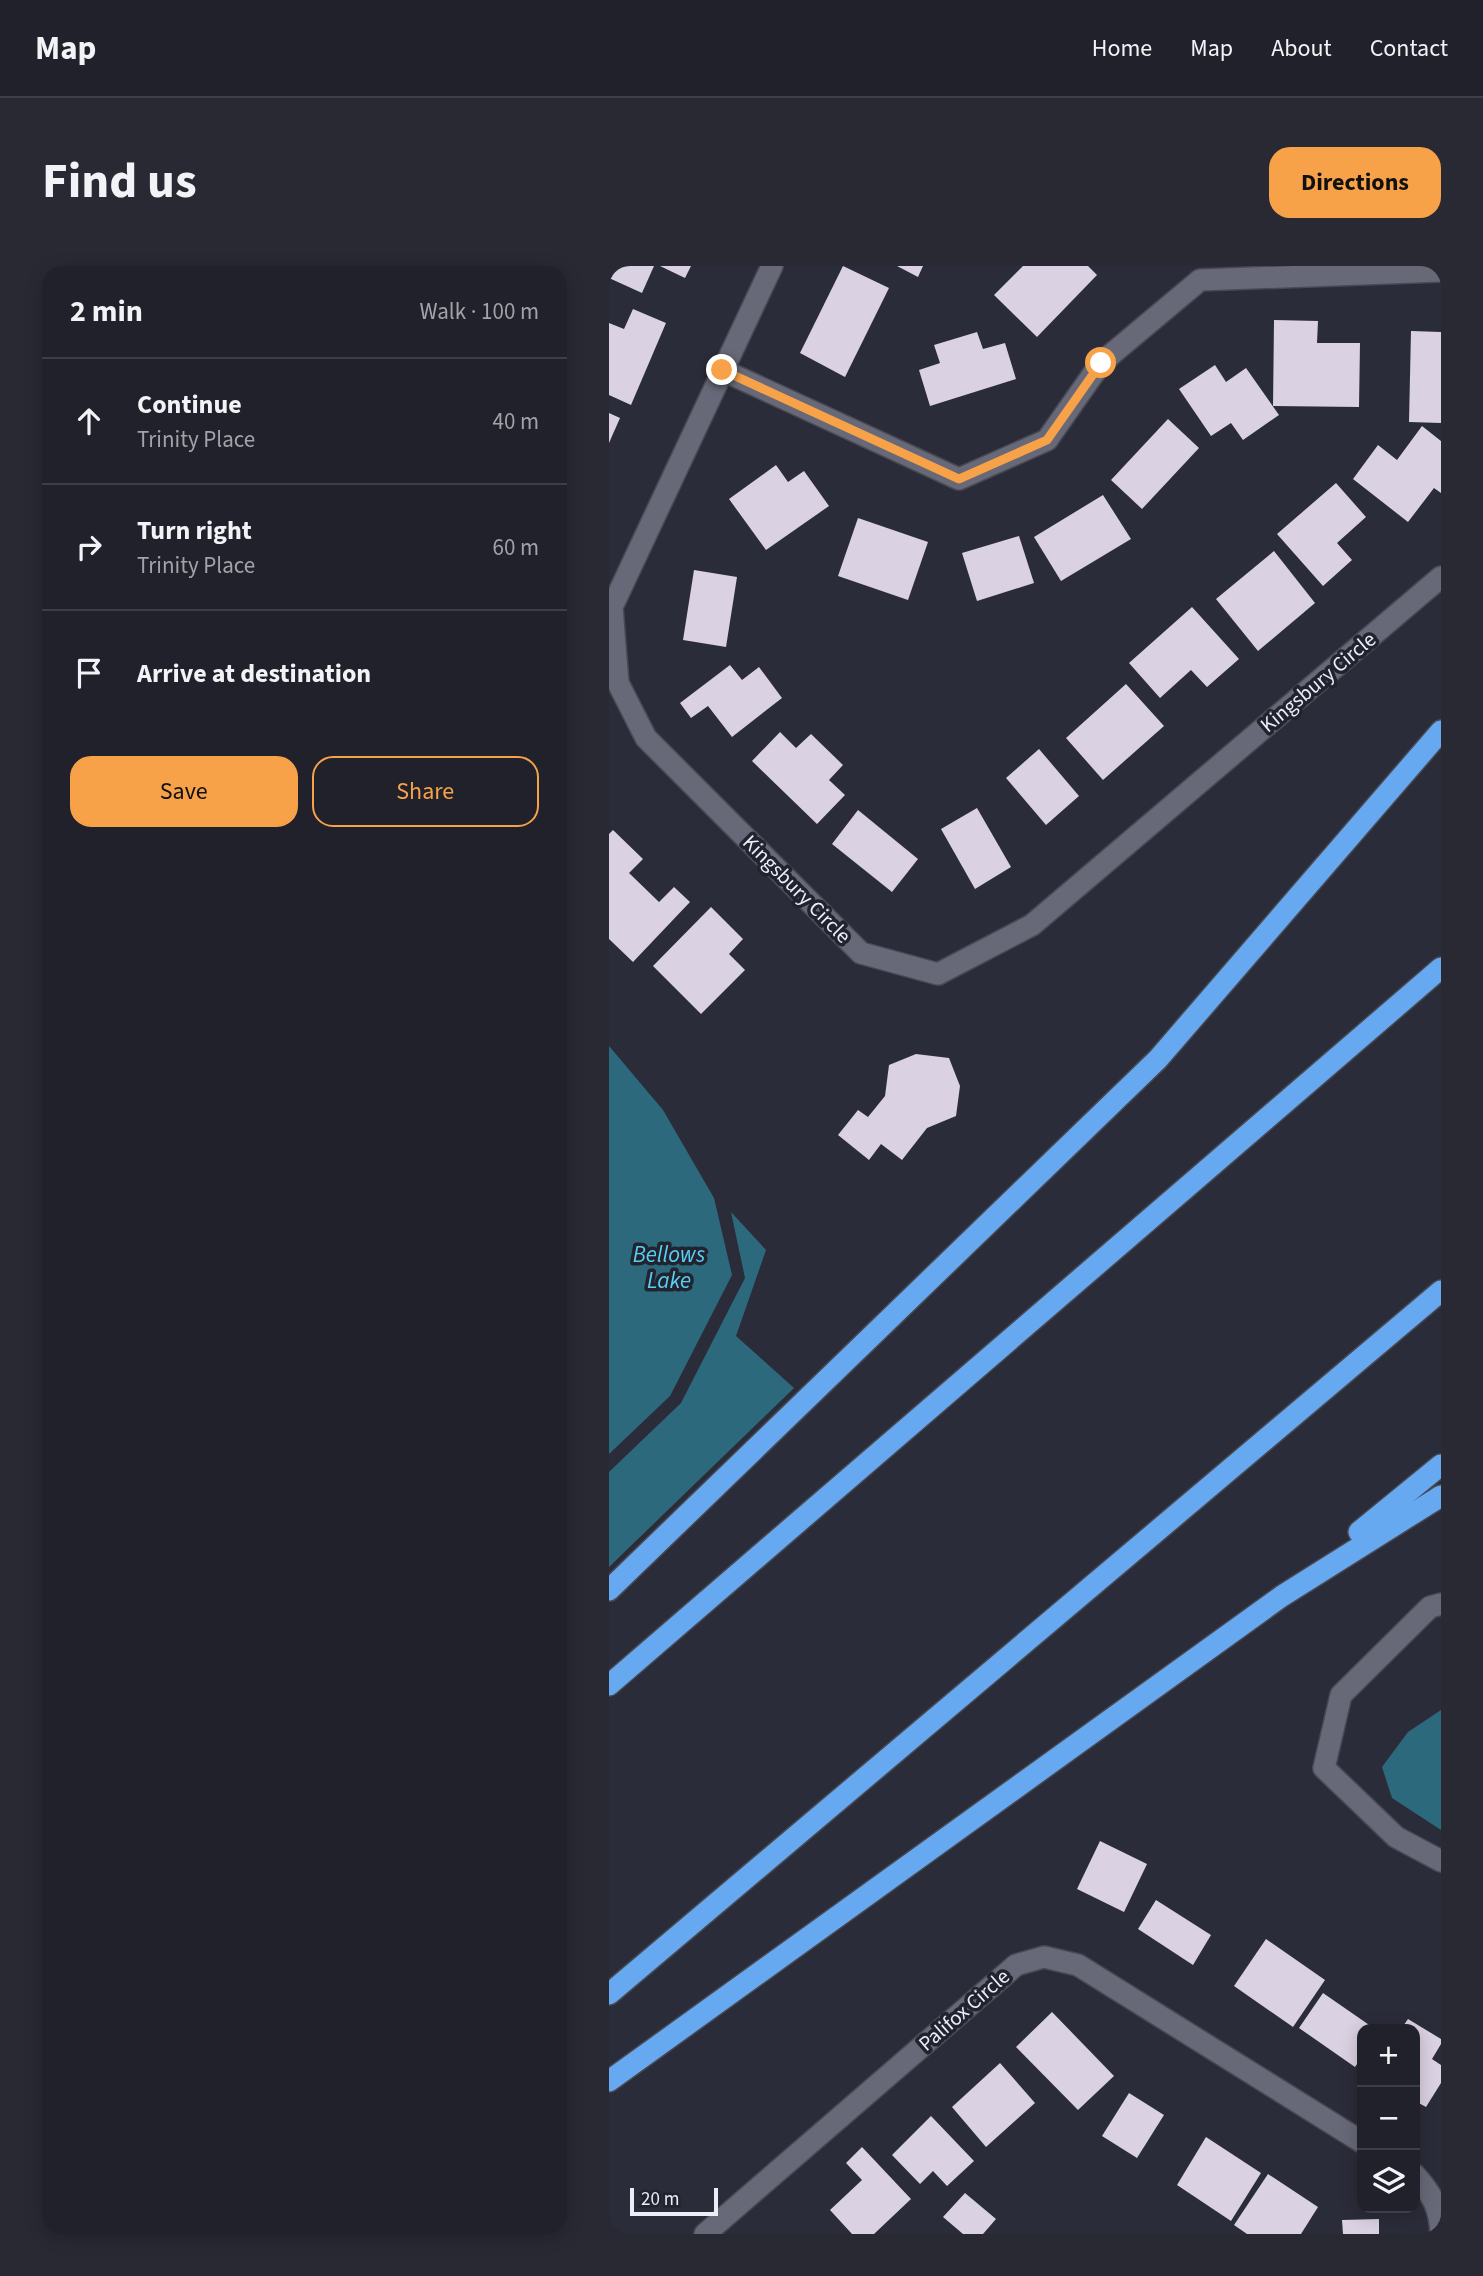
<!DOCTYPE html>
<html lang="en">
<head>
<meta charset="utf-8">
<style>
  :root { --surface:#20212b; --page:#282933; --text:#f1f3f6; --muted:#a2a3a9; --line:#3d3e47; --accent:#f7a149 }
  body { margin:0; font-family:"Source Sans 3",sans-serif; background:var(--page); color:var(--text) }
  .controls { position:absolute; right:21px; bottom:21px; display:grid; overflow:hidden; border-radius:14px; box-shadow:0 4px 18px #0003 }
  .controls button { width:63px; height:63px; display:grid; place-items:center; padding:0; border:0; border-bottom:2px solid var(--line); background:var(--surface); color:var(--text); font:35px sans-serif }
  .scale { position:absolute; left:21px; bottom:18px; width:88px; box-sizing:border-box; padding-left:7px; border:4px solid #ecedf6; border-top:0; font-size:19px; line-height:24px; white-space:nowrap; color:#ecedf6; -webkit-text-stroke:5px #21232f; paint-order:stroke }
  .stop { position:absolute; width:21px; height:21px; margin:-16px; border:5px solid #f7a149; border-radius:50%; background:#fff }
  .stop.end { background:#f7a149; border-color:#fff; box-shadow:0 2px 7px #0008 }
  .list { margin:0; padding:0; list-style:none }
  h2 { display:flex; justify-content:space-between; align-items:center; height:91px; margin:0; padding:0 28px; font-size:30px }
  h2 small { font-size:23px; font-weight:400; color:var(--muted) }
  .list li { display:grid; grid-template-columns:46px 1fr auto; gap:21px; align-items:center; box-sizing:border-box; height:126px; padding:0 28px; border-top:2px solid var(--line) }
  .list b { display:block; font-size:26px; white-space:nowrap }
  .list p { margin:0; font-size:23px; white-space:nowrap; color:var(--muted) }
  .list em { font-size:23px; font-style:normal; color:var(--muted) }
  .actions { display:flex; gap:14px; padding:21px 28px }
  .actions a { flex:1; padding:16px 0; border:2px solid var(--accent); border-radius:21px; text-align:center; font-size:24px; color:var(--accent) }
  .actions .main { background:var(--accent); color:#111 }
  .icon { flex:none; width:38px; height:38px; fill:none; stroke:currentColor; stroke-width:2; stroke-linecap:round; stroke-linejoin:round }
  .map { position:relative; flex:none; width:832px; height:1968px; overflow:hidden; border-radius:21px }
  header { display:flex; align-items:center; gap:42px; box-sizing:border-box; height:98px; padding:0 35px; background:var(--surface); border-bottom:2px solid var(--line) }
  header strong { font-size:33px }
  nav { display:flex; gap:38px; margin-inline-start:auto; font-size:24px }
  .intro { display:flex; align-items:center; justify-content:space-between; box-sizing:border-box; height:168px; padding:0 42px }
  h1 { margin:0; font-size:49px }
  .button { padding:18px 32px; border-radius:21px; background:var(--accent); color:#111; font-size:24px; font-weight:700 }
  main { display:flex; gap:42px; padding:0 42px }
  aside { flex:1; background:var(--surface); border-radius:21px; box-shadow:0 4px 18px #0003 }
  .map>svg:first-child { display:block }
</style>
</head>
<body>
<header>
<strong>Map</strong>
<nav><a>Home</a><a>Map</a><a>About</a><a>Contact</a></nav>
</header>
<div class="intro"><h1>Find us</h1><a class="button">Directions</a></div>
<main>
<aside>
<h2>2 min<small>Walk · 100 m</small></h2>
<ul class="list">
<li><svg class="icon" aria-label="ahead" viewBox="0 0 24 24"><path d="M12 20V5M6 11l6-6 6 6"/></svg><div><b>Continue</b><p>Trinity Place</p></div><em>40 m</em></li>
<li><svg class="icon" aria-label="right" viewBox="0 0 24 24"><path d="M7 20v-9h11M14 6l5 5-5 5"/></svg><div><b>Turn right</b><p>Trinity Place</p></div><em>60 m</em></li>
<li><svg class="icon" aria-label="arrive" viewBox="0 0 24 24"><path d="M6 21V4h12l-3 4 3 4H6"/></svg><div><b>Arrive at destination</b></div></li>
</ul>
<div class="actions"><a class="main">Save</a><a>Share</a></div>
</aside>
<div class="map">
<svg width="832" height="1968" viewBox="0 0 832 1968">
  <rect width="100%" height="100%" fill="#2b2c39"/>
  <g fill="#2d697c">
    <path d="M0,780L54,844L105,932L123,1009L61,1130L0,1188Z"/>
    <path d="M122,946L157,984L127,1070L185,1122L0,1301V1206L72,1137L136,1012Z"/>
    <path d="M832,1444V1564L783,1532L773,1501L799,1466Z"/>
  </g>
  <g fill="#dad1e2">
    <path d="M2,0H45L33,27L0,12Z"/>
    <path d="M51,0H82L76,12Z"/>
    <path d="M234,0L280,22L236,111L191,87Z"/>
    <path d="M288,0H314L309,11Z"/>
    <path d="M414,0H479L488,9L428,71L385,29Z"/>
    <path d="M24,43L57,57L22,139L0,129V57L15,63Z"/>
    <path d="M665,54L709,55L708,77H751L750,141L664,140Z"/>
    <path d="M802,65L832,66V157L800,156Z"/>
    <path d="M368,66L374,83L396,77L407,113L321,140L310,104L331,97L325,79Z"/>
    <path d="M606,99L617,116L637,102L670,149L634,174L622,157L602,170L570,123Z"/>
    <path d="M0,147L11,152L0,177Z"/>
    <path d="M559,153L590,182L533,243L502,214Z"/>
    <path d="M813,160L832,175V227L825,222L799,256L744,213L769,179L788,194Z"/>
    <path d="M167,199L179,216L195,205L220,240L157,284L120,233Z"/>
    <path d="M727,217L757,251L728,277L743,294L714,320L668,268Z"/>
    <path d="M494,229L522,273L452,315L425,271Z"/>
    <path d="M249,252L319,276L299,334L229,310Z"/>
    <path d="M410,270L425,317L368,335L353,287Z"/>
    <path d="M665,285L706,337L649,385L607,333Z"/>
    <path d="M85,304L128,311L117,381L74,374Z"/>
    <path d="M583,341L630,393L598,421L582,404L551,432L520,397Z"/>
    <path d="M121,399L133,414L150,401L173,432L123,471L99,440L82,452L71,437Z"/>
    <path d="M517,418L555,460L494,514L457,472Z"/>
    <path d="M171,466L187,482L202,468L234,499L220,514L236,529L208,558L143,495Z"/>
    <path d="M430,483L470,530L437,559L397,512Z"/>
    <path d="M368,542L402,601L366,623L332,563Z"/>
    <path d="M249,544L309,593L283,626L223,578Z"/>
    <path d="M4,564L34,593L20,607L50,636L65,621L81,636L24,696L0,673V568Z"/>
    <path d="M102,641L134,673L120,688L136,704L92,748L44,700Z"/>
    <path d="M307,788L340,792L351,820L347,850L318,862L293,894L272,878L260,894L229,869L249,844L259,851L276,830L280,799Z"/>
    <path d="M491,1575L538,1598L515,1646L468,1623Z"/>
    <path d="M547,1634L602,1669L584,1699L529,1663Z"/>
    <path d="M657,1673L716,1714L684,1761L625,1720Z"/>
    <path d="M714,1727L766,1763H753V1791L746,1801L690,1762Z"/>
    <path d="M443,1746L505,1810L469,1844L407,1781Z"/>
    <path d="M799,1753L832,1773V1778L823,1793L832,1799V1817L817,1841L806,1835V1763H792Z"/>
    <path d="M391,1797L426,1837L377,1881L343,1841Z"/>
    <path d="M520,1827L555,1849L528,1892L493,1870Z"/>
    <path d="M322,1850L365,1895L338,1920L324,1905L311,1918L283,1889Z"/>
    <path d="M597,1871L652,1907L622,1955L568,1919Z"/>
    <path d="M253,1881L302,1933L265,1968H243L221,1944L253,1914L237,1897Z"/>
    <path d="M659,1908L709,1941L692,1968H638L625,1959Z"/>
    <path d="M356,1927L387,1953L374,1968H354L334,1951Z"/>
    <path d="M770,1953V1968H734L733,1954Z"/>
  </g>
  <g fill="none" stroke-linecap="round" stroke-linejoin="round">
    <g stroke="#484953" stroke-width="24">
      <g id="minor">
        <path d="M163,0L3,341L9,417L37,472L252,687L329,708L423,659L832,311"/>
        <path d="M113,104L350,213L438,174L492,97L591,14L832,5"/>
        <path d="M832,1338L821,1341L732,1429L715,1502L787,1571L832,1595"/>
        <path d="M806,1909C823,1928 831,1942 832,1968"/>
        <path d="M96,1968L407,1699L435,1691L469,1699L753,1876"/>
      </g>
    </g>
    <g stroke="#484953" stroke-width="24">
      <g id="highway">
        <path d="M750,1266L832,1199"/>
        <path d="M0,1324L549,793L832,465"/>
        <path d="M0,1419L832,702"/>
        <path d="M0,1728L832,1025"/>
        <path d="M0,1815L673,1330L832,1230"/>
      </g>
    </g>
    <use href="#minor" stroke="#676978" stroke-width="21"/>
    <use href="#highway" stroke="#66a9f1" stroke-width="21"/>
  </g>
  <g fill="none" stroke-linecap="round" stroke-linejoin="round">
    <path stroke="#f7a149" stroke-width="9" d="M113,104L350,213L438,174L492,97"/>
  </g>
  <g text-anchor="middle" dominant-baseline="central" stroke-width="7" stroke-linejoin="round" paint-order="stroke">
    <g font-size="21" fill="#ecedf6" stroke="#21232f">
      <text transform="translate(709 416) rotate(-40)">Kingsbury Circle</text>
      <text transform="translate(188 623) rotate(45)">Kingsbury Circle</text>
      <text transform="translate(355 1744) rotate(-41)">Palifox Circle</text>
    </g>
    <g font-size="23" font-style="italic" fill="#5bcef4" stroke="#21232f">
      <text x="60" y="988">Bellows<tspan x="60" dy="26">Lake</tspan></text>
    </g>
  </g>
</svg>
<div class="controls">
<button>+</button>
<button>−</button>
<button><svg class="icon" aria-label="layers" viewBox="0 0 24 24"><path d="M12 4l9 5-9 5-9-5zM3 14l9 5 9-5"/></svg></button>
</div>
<div class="scale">20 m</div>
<div class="stop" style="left:492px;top:97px"></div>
<div class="stop end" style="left:113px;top:104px"></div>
</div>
</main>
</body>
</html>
